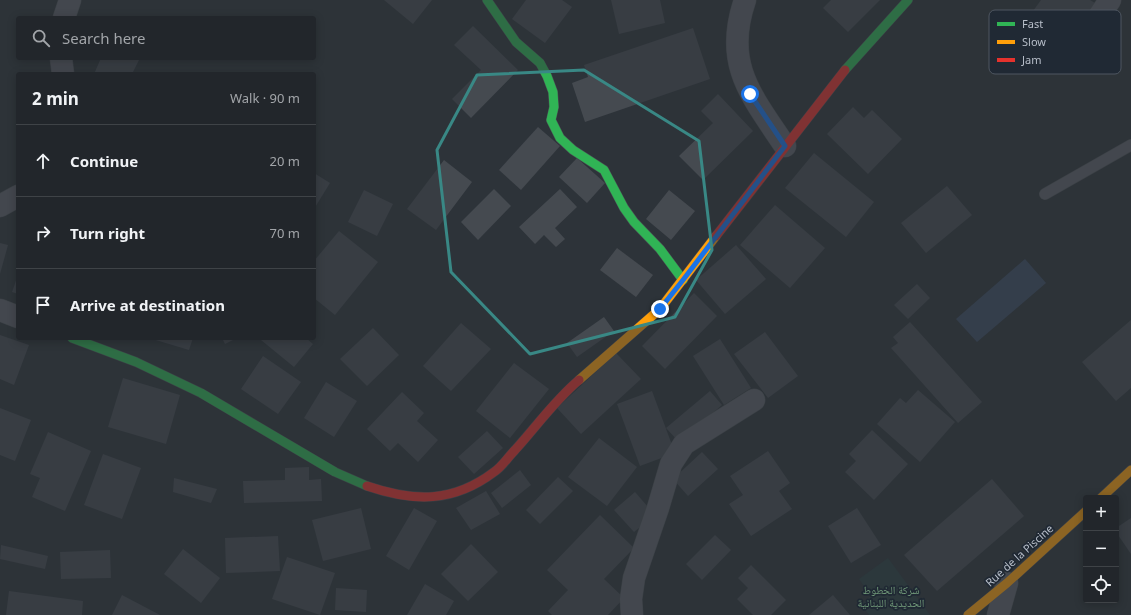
<!DOCTYPE html>
<html lang="en">
<head>
<meta charset="utf-8">
<style>
  :root { --surface:#22262b; --page:#2a2e33; --text:#f1f3f6; --muted:#a2a5a9; --line:#3f4347 }
  body { margin:0; font-family:"Noto Sans","Noto Naskh Arabic",sans-serif; background:var(--page); color:var(--text) }
  .controls { position:absolute; right:12px; bottom:12px; display:grid; overflow:hidden; border-radius:4px; box-shadow:0 2px 10px #0003 }
  .controls button { width:36px; height:36px; display:grid; place-items:center; padding:0; border:0; border-bottom:1px solid var(--line); background:var(--surface); color:var(--text); font:20px sans-serif }
  .stop { position:absolute; width:12px; height:12px; margin:-9px; border:3px solid #1a73e8; border-radius:50%; background:#fff }
  .stop.end { background:#1a73e8; border-color:#fff; box-shadow:0 1px 4px #0008 }
  .list { margin:0; padding:0; list-style:none }
  h2 { display:flex; justify-content:space-between; align-items:center; height:52px; margin:0; padding:0 16px; font-size:17px }
  h2 small { font-size:13px; font-weight:400; color:var(--muted) }
  .list li { display:grid; grid-template-columns:26px 1fr auto; gap:12px; align-items:center; box-sizing:border-box; height:72px; padding:0 16px; border-top:1px solid var(--line) }
  .list b { display:block; font-size:15px; white-space:nowrap }
  .list em { font-size:13px; font-style:normal; color:var(--muted) }
  .icon { flex:none; width:22px; height:22px; fill:none; stroke:currentColor; stroke-width:2; stroke-linecap:round; stroke-linejoin:round }
  .map { position:relative; flex:none; width:1131px; height:615px; overflow:hidden }
  .search { position:absolute; background:var(--surface); box-shadow:0 2px 10px #0003; left:16px; top:16px; width:300px; height:44px; display:flex; align-items:center; gap:10px; box-sizing:border-box; padding:0 14px; border-radius:4px; color:var(--muted); font-size:15px }
  .panel { position:absolute; background:var(--surface); box-shadow:0 2px 10px #0003; left:16px; top:72px; width:300px; height:268px; border-radius:4px }
  .map>svg:first-child { display:block }
</style>
</head>
<body>
<div class="map">
<svg width="1131" height="615" viewBox="0 0 1131 615">
  <rect width="100%" height="100%" fill="#2d3339"/>
  <path fill="#2a3e40" d="M888,558L930,615H869L861,604L871,596L859,579Z"/>
  <path fill="#3d4d63" d="M1025,259L1046,283L977,342L956,319Z"/>
  <g fill="#454a50">
    <path d="M384,0H432L413,24Z"/>
    <path d="M526,0H562L572,7L545,43L512,19Z"/>
    <path d="M611,0H660L665,23L619,34Z"/>
    <path d="M831,0H880L848,32L823,8Z"/>
    <path d="M1041,0H1090L1095,3L1050,67L1012,40Z"/>
    <path d="M473,26L518,70L471,118L452,99L481,70L454,45Z"/>
    <path d="M693,28L710,79L585,122L572,83L588,77L584,65Z"/>
    <path d="M101,58H140L132,74H94Z"/>
    <path d="M718,94L753,131L703,180L679,156L713,123L701,111Z"/>
    <path d="M853,107L864,118L872,110L902,139L868,174L827,134Z"/>
    <path d="M538,127L560,146L521,190L499,170Z"/>
    <path d="M814,153L874,202L846,237L785,188Z"/>
    <path d="M577,158L605,183L587,203L559,177Z"/>
    <path d="M444,160L472,182L436,230L407,209Z"/>
    <path d="M314,173L330,183L314,209Z"/>
    <path d="M947,186L972,215L926,253L901,223Z"/>
    <path d="M494,189L511,206L478,240L461,222Z"/>
    <path d="M560,189L577,207L555,228L565,239L556,247L544,235L535,244L519,227Z"/>
    <path d="M364,190L393,204L377,236L348,222Z"/>
    <path d="M669,190L695,211L671,240L646,219Z"/>
    <path d="M775,205L825,248L790,288L740,245Z"/>
    <path d="M339,231L378,262L335,315L314,298V261Z"/>
    <path d="M0,243L8,245L0,274Z"/>
    <path d="M736,245L766,279L725,314L696,280Z"/>
    <path d="M617,248L653,275L636,297L600,270Z"/>
    <path d="M18,275V294L12,292Z"/>
    <path d="M917,284L930,298L908,319L894,305Z"/>
    <path d="M694,293L717,316L665,369L642,346Z"/>
    <path d="M604,317L614,331L577,357L567,343Z"/>
    <path d="M1131,320V388L1116,401L1082,362Z"/>
    <path d="M910,322L982,402L958,423L891,348L898,343L893,337Z"/>
    <path d="M461,323L491,349L451,391L423,366Z"/>
    <path d="M373,328L399,355L367,386L340,359Z"/>
    <path d="M765,332L798,376L768,398L734,354Z"/>
    <path d="M0,335L29,345L14,385L0,379Z"/>
    <path d="M149,338H193L189,350Z"/>
    <path d="M222,338H237L225,344Z"/>
    <path d="M262,338H306L313,344L294,367L261,340Z"/>
    <path d="M720,339L751,388L724,405L693,356Z"/>
    <path d="M616,353L641,379L581,434L557,408Z"/>
    <path d="M263,356L301,382L278,414L241,389Z"/>
    <path d="M514,363L549,389L510,438L476,411Z"/>
    <path d="M123,378L180,395L166,444L108,427Z"/>
    <path d="M326,382L357,401L334,437L304,418Z"/>
    <path d="M918,390L955,422L920,462L877,424L900,398L906,403Z"/>
    <path d="M652,391L675,453L640,466L617,404Z"/>
    <path d="M710,391L722,405L679,442L666,428Z"/>
    <path d="M402,392L424,413L417,421L438,440L418,462L398,443L390,451L367,429Z"/>
    <path d="M0,408L31,420L15,461L0,455Z"/>
    <path d="M872,430L908,464L874,500L845,472L856,461L849,454Z"/>
    <path d="M487,431L503,448L474,474L458,457Z"/>
    <path d="M48,432L91,451L65,511L32,497L40,478L30,474Z"/>
    <path d="M599,438L637,467L607,506L568,477Z"/>
    <path d="M768,451L790,483L779,491L792,509L751,536L729,504L743,495L730,476Z"/>
    <path d="M702,452L718,469L688,496L673,479Z"/>
    <path d="M103,454L141,468L122,519L84,505Z"/>
    <path d="M309,467V480L321,479L322,501L244,503L243,481L285,480V468Z"/>
    <path d="M520,470L531,485L502,508L491,493Z"/>
    <path d="M558,477L573,491L540,524L526,510Z"/>
    <path d="M174,478L217,489L211,503L173,492Z"/>
    <path d="M992,479L1024,516L937,591L904,555Z"/>
    <path d="M486,491L500,514L471,530L456,508Z"/>
    <path d="M635,492L655,515L634,532L614,510Z"/>
    <path d="M361,508L371,549L323,561L312,520Z"/>
    <path d="M414,508L437,521L409,570L386,556Z"/>
    <path d="M857,508L881,545L851,563L828,526Z"/>
    <path d="M600,515L634,548L604,579L624,598L608,615H552L548,611L568,590L547,570Z"/>
    <path d="M1131,518V554L1116,532V528Z"/>
    <path d="M715,535L731,550L702,580L686,564Z"/>
    <path d="M278,536L280,571L226,573L225,538Z"/>
    <path d="M471,544L498,572L468,601L441,574Z"/>
    <path d="M1,545L48,556L45,569L0,559Z"/>
    <path d="M183,549L220,578L201,603L164,574Z"/>
    <path d="M110,550L111,578L61,579L60,552Z"/>
    <path d="M287,557L335,573L320,615L272,599Z"/>
    <path d="M751,565L786,600L771,615H753L737,599L748,588L738,578Z"/>
    <path d="M425,584L454,601L446,615H407Z"/>
    <path d="M336,588L367,590L366,612L335,610Z"/>
    <path d="M9,591L83,601L82,615H6Z"/>
    <path d="M122,595L160,615H112Z"/>
    <path d="M833,595L850,615H809Z"/>
  </g>
  <g fill="none" stroke-linecap="round" stroke-linejoin="round">
    <g stroke="#4b4f54" stroke-width="12">
      <path id="lane" d="M1045,194L1131,145"/>
    </g>
    <g stroke="#4b4f54" stroke-width="23">
      <g id="street">
        <path d="M745,0C723,64 751,95 785,146"/>
        <path d="M64,18L70,0"/>
        <path d="M1075,52L1110,0"/>
        <path d="M61,58L63,74"/>
        <path d="M0,206L18,196"/>
        <path d="M0,310L18,317"/>
        <path d="M632,615L631,599L634,578L658,508L671,464L684,444L754,400"/>
        <path d="M998,615L1007,583"/>
      </g>
    </g>
    <g stroke="#4b4f54" stroke-width="10">
      <g id="fast">
        <path d="M487,0L516,42L540,63L547,76L553,92L554,107L551,120L560,138L573,150L604,170L624,208L634,222L660,249L683,280"/>
        <path d="M845,70L908,0"/>
        <path d="M72,338L136,362L201,393L335,472L367,486"/>
      </g>
    </g>
    <g stroke="#4b4f54" stroke-width="10">
      <g id="slow">
        <path d="M579,380L660,309L716,236"/>
        <path d="M1101,498L1131,470"/>
        <path d="M968,615L1007,583L1086,511"/>
      </g>
    </g>
    <g stroke="#4b4f54" stroke-width="10">
      <g id="jam">
        <path d="M716,236L845,70"/>
        <path d="M367,486C414,502 453,503 494,472C502,467 508,457 515,450C536,427 555,400 579,380"/>
      </g>
    </g>
    <use href="#lane" stroke="#5d6168" stroke-width="11"/>
    <use href="#street" stroke="#5d6168" stroke-width="22"/>
    <use href="#fast" stroke="#30b455" stroke-width="9"/>
    <use href="#slow" stroke="#ff9f0a" stroke-width="9"/>
    <use href="#jam" stroke="#e5322d" stroke-width="9"/>
  </g>
  <g fill="none" stroke-linecap="round" stroke-linejoin="round">
    <path stroke="#1a73e8" stroke-width="5" d="M660,309L683,280L785,146L750,94"/>
  </g>
  <path d="M0 0H1131V615H0ZM584,70L699,141L712,250L675,317L530,354L451,272L437,150L477,75Z" fill="#2d3339" fill-opacity=".55" fill-rule="evenodd"/>
  <path fill="none" stroke="#398885" stroke-width="3" stroke-linejoin="round" d="M584,70L699,141L712,250L675,317L530,354L451,272L437,150L477,75Z"/>
  <g text-anchor="middle" dominant-baseline="central" stroke-width="3.5" stroke-linejoin="round" paint-order="stroke">
    <g font-size="11" fill="#b8bfca" stroke="#202934">
      <text transform="translate(1019 555) rotate(-42)">Rue de la Piscine</text>
    </g>
    <g font-size="11" fill="#719979" stroke="#202934">
      <text x="891" y="589">شركة الخطوط<tspan x="891" dy="13">الحديدية اللبنانية</tspan></text>
    </g>
  </g>
  <rect x="989" y="10" width="132" height="64" rx="6" fill="#202934" stroke="#4e5661" stroke-width="1"/>
  <rect x="997" y="22" width="18" height="4" fill="#30b455"/>
  <rect x="997" y="40" width="18" height="4" fill="#ff9f0a"/>
  <rect x="997" y="58" width="18" height="4" fill="#e5322d"/>
  <g font-size="11" fill="#b8bfca">
    <text x="1022" y="28">Fast</text>
    <text x="1022" y="46">Slow</text>
    <text x="1022" y="64">Jam</text>
  </g>
</svg>
<div class="controls">
<button>+</button>
<button>−</button>
<button><svg class="icon" aria-label="locate" viewBox="0 0 24 24"><circle cx="12" cy="12" r="6"/><path d="M12 2v4M12 18v4M2 12h4M18 12h4"/></svg></button>
</div>
<div class="stop" style="left:750px;top:94px"></div>
<div class="stop end" style="left:660px;top:309px"></div>
<div class="search"><svg class="icon" aria-label="search" viewBox="0 0 24 24"><circle cx="10" cy="10" r="6"/><path d="M15 15l6 6"/></svg>Search here</div>
<section class="panel">
<h2>2 min<small>Walk · 90 m</small></h2>
<ul class="list">
<li><svg class="icon" aria-label="ahead" viewBox="0 0 24 24"><path d="M12 20V5M6 11l6-6 6 6"/></svg><div><b>Continue</b></div><em>20 m</em></li>
<li><svg class="icon" aria-label="right" viewBox="0 0 24 24"><path d="M7 20v-9h11M14 6l5 5-5 5"/></svg><div><b>Turn right</b></div><em>70 m</em></li>
<li><svg class="icon" aria-label="arrive" viewBox="0 0 24 24"><path d="M6 21V4h12l-3 4 3 4H6"/></svg><div><b>Arrive at destination</b></div></li>
</ul>
</section>
</div>
</body>
</html>
